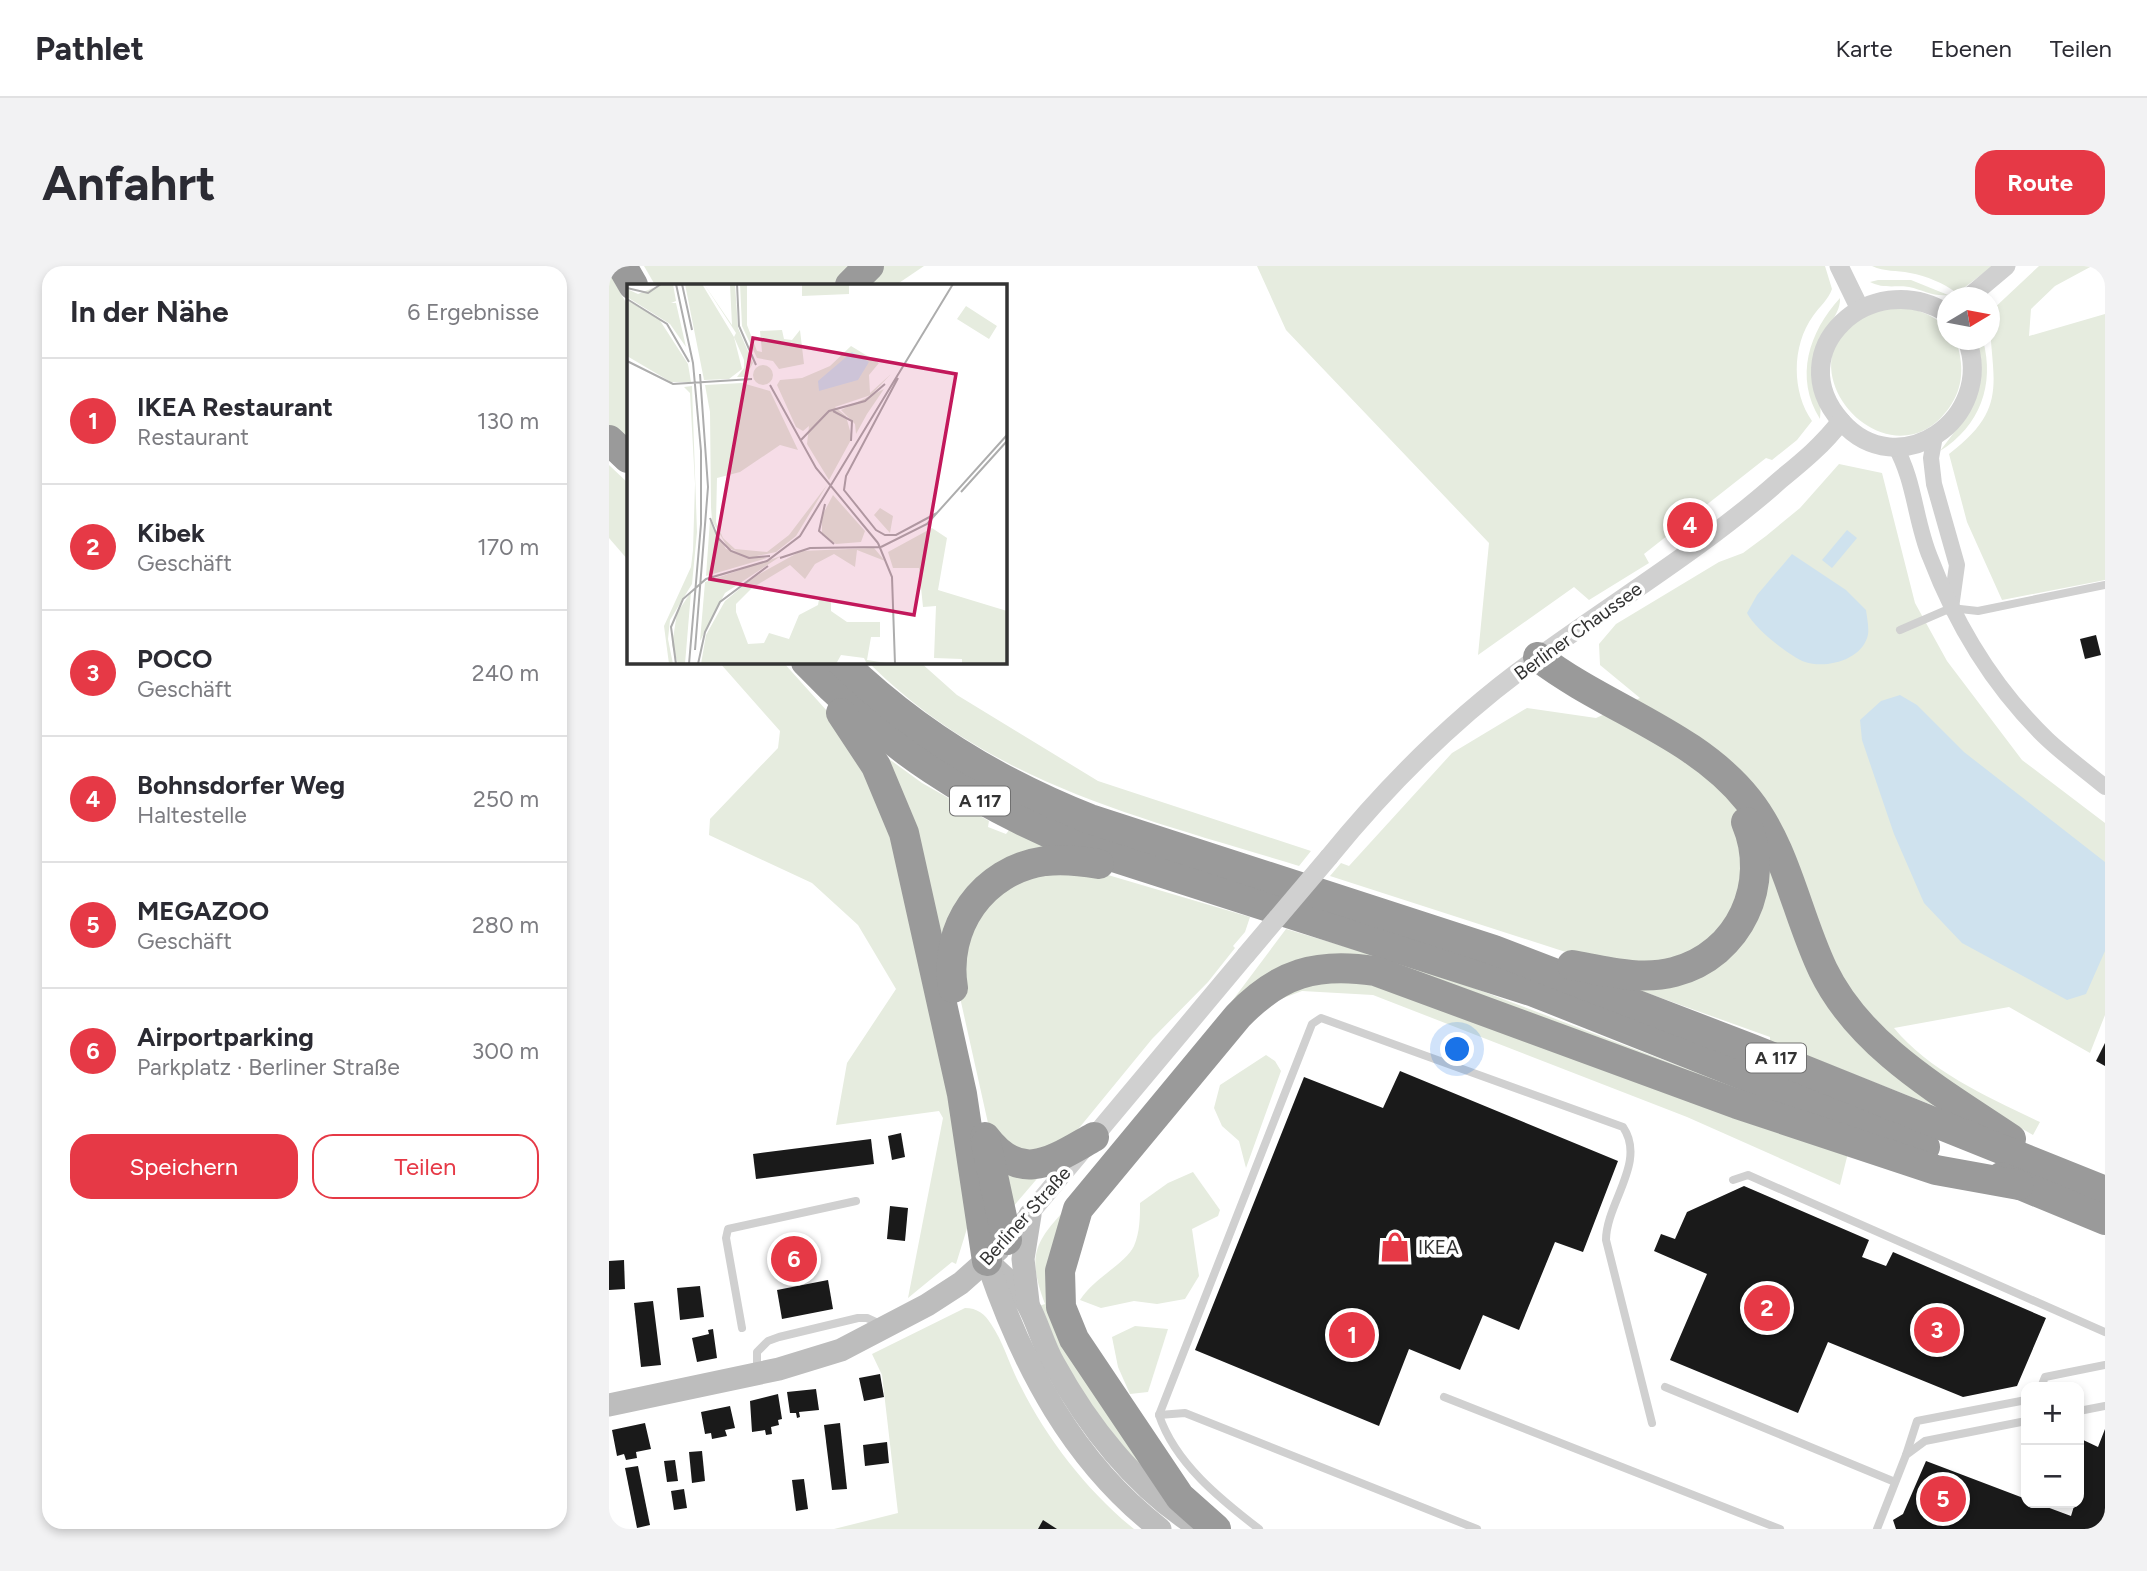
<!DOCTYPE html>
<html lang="de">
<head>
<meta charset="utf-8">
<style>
  :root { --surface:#fff; --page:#f2f2f3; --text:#2b2b33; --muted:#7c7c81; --line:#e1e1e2; --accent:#e63946 }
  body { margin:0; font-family:Figtree,sans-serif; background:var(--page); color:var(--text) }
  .controls { position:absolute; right:21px; bottom:21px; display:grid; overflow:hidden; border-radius:14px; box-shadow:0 4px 10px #0003 }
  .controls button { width:63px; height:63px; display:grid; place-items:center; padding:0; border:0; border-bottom:2px solid var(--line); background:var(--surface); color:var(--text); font:35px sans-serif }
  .compass { position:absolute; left:1328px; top:21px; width:63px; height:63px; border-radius:50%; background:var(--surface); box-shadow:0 4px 10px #0003; rotate:80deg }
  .you { position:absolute; left:849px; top:784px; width:24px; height:24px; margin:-18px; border:5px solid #fff; border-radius:50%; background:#1a73e8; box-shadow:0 0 0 10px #1a73e833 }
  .badge { display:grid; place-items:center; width:46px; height:46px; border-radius:50%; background:var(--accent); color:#fff; font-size:23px; font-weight:700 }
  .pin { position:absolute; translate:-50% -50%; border:4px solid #fff; box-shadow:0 2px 7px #0006 }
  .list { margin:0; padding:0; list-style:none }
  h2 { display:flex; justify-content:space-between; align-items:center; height:91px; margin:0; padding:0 28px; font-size:30px }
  h2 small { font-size:23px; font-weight:400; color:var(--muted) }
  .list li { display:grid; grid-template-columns:46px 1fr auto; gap:21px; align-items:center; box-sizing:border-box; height:126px; padding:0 28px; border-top:2px solid var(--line) }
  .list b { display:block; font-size:26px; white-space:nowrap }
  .list p { margin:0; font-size:23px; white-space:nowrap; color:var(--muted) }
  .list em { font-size:23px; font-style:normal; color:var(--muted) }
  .actions { display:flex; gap:14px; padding:21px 28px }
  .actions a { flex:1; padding:16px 0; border:2px solid var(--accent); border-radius:21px; text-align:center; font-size:24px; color:var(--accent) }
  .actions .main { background:var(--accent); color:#fff }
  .map { position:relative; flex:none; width:1496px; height:1263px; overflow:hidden; border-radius:21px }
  header { display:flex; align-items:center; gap:42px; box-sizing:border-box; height:98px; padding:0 35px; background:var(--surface); border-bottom:2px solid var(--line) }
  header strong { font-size:33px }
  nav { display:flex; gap:38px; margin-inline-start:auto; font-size:24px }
  .intro { display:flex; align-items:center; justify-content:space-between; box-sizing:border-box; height:168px; padding:0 42px }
  h1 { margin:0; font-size:49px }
  .button { padding:18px 32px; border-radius:21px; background:var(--accent); color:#fff; font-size:24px; font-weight:700 }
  main { display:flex; gap:42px; padding:0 42px }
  aside { flex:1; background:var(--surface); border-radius:21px; box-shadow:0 4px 10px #0003 }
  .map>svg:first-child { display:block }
</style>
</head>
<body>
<header>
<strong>Pathlet</strong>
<nav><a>Karte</a><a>Ebenen</a><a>Teilen</a></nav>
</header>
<div class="intro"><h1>Anfahrt</h1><a class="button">Route</a></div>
<main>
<aside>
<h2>In der Nähe<small>6 Ergebnisse</small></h2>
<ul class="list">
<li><span class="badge">1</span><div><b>IKEA Restaurant</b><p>Restaurant</p></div><em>130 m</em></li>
<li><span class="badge">2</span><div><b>Kibek</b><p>Geschäft</p></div><em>170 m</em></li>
<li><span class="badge">3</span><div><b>POCO</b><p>Geschäft</p></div><em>240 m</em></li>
<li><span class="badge">4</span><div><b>Bohnsdorfer Weg</b><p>Haltestelle</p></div><em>250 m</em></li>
<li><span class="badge">5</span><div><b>MEGAZOO</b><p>Geschäft</p></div><em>280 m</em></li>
<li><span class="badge">6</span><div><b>Airportparking</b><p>Parkplatz · Berliner Straße</p></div><em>300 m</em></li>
</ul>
<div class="actions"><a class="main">Speichern</a><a>Teilen</a></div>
</aside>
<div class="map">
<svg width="1496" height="1263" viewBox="0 0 1496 1263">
  <rect width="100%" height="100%" fill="#fff"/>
  <g fill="#e6ecdf">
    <path d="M35,0H251L233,19H46Z"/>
    <path d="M271,0H315L287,19H250Z"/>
    <path d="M648,0H1216L1223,23C1219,34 1211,40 1204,50C1183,79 1182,125 1203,155L1188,174L1163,194L1157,192L1035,288L1040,297L980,334L965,321L869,389L880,277L677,64Z"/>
    <path d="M1263,0H1384L1348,27C1334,17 1318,10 1301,7C1287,4 1276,6 1263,0Z"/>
    <path d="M1430,0H1483L1446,20L1422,43L1420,70L1496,48V314L1393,334L1358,256L1340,188C1404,140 1380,111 1381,46Z"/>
    <path d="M0,7L19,40V176L0,159Z"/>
    <path d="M1269,14H1302L1339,29C1325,31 1314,24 1300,21C1286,19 1274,23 1261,16Z"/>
    <path d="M1231,32C1232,52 1209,66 1206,87C1204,108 1214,131 1211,153C1185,111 1200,66 1231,32Z"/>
    <path d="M1285,39C1306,44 1323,46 1338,63V74L1347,75C1355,98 1355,121 1340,142C1282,223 1171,106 1249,52C1258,45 1274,43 1285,39Z"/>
    <path d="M1366,74H1374C1386,119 1371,160 1331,185L1353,156Z"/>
    <path d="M1230,198L1273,207L1306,337L1338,395L1413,494L1496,557V749L1481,787L1400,741L1285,762C1321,806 1381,832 1431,856L1424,869L1349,826L1258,751L1135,564L1129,646L1082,692L1003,701L721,610L732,597L740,600L843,487L918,442L987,452L1031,432L991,399L990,378L1007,358L1110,296L1134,287L1157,270L1191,242Z"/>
    <path d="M0,199L19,217V294L0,272Z"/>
    <path d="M110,396H174L227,455L269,518L333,775L360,956L347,998L343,996L299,1032L334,852L330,845L227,859L238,797L287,723L249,659L203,617L100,569L101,553L169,482L171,465Z"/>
    <path d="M259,396H311L348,429L489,515L702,585L690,600C531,551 381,518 259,396Z"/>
    <path d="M269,485L313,517L380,555L379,561L397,568L400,564L443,583L417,591L331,688Z"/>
    <path d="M1155,581L1204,702L1366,856L1161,775V771L1027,723L1091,706Z"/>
    <path d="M414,609H499L641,651L636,666L624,680L626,682L599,716L543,773L466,867L430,893L381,866L348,718L360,654Z"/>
    <path d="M677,663L828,708L1255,870L752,694L602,763Z"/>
    <path d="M735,707L1240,883L1231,919L1078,851L764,729L693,725L661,737L670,725Z"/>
    <path d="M657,789L666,795L672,805L637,902L630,875L613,860L605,842L611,819Z"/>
    <path d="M394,899L433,907L403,942Z"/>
    <path d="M584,906L611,944L609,950L583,963L590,1010L576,1033L548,1038L525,1035L492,1042L471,1034C484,1013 517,997 525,980C531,966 531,951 531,937L559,917Z"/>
    <path d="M459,941L443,1018L535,1204L490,1153L447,1082L430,1040L436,1038C418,990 425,976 459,941Z"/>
    <path d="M356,1042C368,1042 376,1048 382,1058C395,1077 401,1101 412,1121C438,1173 479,1226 525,1263H225L289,1247L273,1109L263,1088Z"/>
    <path d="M526,1060L559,1063L539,1126L521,1128L509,1101L503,1071Z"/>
  </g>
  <g fill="#cfe2ee">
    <path d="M1238,264L1248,272L1223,302L1213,294Z"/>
    <path d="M1183,288L1237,324L1257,344C1258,352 1261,365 1258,372C1251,394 1217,403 1196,396C1180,390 1145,362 1138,347L1148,329Z"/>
    <path d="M1291,429L1308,439L1355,486L1496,596V685L1477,728L1458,734L1353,677L1315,637L1285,568L1253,474L1251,454L1272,435Z"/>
  </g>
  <g fill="#1a1a1a">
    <path d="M1487,369L1492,389L1476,393L1471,373Z"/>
    <path d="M1496,777V800L1487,795Z"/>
    <path d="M791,805L1009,895L974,986L946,976L910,1064L874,1049L851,1104L800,1083L770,1160L586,1084L695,811L774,842Z"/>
    <path d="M292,867L296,891L283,894L279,870Z"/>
    <path d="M262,873L265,898L147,913L144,888Z"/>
    <path d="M1135,920L1260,974L1253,991L1277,1000L1284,986L1437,1052L1408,1120L1354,1131L1219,1076L1189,1147L1061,1094L1098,1008L1045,985L1052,968L1066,973L1078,946Z"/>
    <path d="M281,940L299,942L296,975L278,973Z"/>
    <path d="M15,994L16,1023L0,1024V995Z"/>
    <path d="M219,1014L224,1043L173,1053L168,1024Z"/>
    <path d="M91,1020L95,1051L71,1054L68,1022Z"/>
    <path d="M44,1035L52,1099L32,1101L25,1037Z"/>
    <path d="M104,1063L108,1092L88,1096L83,1072L100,1068L99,1064Z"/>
    <path d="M271,1108L275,1131L255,1135L250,1112Z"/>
    <path d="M207,1123L210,1144L190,1146L191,1151L188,1152L187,1147H181L178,1126Z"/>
    <path d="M169,1128L173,1153L169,1154L170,1159L162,1161L163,1168L157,1169L156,1164L143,1166L141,1135Z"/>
    <path d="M121,1140L126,1162L116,1164L118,1170L103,1173L102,1167L96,1168L92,1146Z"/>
    <path d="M36,1157L42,1183L27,1186L28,1192L17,1194L15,1188L8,1190L3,1164Z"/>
    <path d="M231,1157L238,1223L223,1224L215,1159Z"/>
    <path d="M1496,1163V1263H1287L1284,1254L1294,1248L1317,1195L1417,1233V1237H1427L1462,1250L1466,1237H1470V1172L1489,1181Z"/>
    <path d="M278,1176L280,1197L256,1200L254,1179Z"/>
    <path d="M93,1185L96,1215L83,1217L80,1186Z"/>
    <path d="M66,1194L69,1215L58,1216L55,1195Z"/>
    <path d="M29,1200L41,1259L28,1262L16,1202Z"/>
    <path d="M195,1213L199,1243L187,1245L183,1214Z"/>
    <path d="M75,1223L78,1242L65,1244L62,1225Z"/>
    <path d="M434,1254L448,1263H429Z"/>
  </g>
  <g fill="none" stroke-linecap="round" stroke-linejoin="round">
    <g stroke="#d0d0d0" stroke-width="8">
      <path d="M1291,364L1342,342L1369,345L1496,319"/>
      <path d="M1124,914L1139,909L1496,1066"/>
      <path d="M133,1062L117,972L119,963L247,935"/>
      <path d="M148,1105V1086L159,1075L170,1071L249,1052H258L271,1058"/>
      <path d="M1056,1121L1286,1216"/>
      <path d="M1432,1121L1436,1111L1496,1099"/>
      <path d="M835,1131L1171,1263"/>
      <path d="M1470,1145L1496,1140"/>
      <path d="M550,1149L576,1147L868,1263"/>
      <path d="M1297,1189L1308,1155L1417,1134"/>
      <path d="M650,1263C611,1233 566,1197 550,1149L703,758L712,752L1014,861C1038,896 997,937 997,974L1043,1157"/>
      <path d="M1268,1263L1297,1189L1316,1175L1417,1155"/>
    </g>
    <g stroke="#d0d0d0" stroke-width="16">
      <path d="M1326,170L1322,192L1325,218L1348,299L1342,342"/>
      <path d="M1286,180C1306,215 1306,255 1321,291C1347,359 1386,423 1438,473C1456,490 1477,505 1496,521"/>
    </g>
    <g stroke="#d0d0d0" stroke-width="19">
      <path d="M1230,0L1249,39"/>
      <path d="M1359,32L1397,0"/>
      <path d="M1338,47C1261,0 1170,85 1232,155C1289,220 1387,153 1358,74"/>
      <path d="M720,591C781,516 852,446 931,390C1011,332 1097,280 1171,214C1193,196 1215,178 1232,155"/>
      <path d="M411,959L637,689"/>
    </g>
    <g stroke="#bdbdbd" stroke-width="23">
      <path d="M378,995C392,1009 409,1021 419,1039C429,1057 434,1079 445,1098C479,1160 526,1220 585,1258"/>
      <path d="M379,998C414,1100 464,1196 551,1263"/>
      <path d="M419,1036L414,993L421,949"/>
      <path d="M0,1139L170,1103L232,1084L318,1039L352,1017L389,984"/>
    </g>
    <g stroke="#9a9a9a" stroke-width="30">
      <path d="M13,0L24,19"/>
      <path d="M241,19L260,0"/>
      <path d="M0,174L19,192"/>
      <path d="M929,391C995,442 1087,468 1139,534C1177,582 1188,650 1214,704C1251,781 1334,827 1402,873"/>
      <path d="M197,396C279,482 361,535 470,580L925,726L1316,881"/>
      <path d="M233,396C305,466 387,516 481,553L885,684L1143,783L1496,925"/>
      <path d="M232,447L267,500L295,567L353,828L378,995"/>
      <path d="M963,699C996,705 1032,715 1065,706C1131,689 1163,617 1137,556"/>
      <path d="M344,722C334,662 373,604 436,595C454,593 473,595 490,598"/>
      <path d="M376,871C412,919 444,894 485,871"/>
      <path d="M377,877L398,974"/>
      <path d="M1392,911L1496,954"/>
      <path d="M607,1263L571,1231L465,1073L452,1041L451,1005L469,943L629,750C670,707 708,696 766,705L1128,838L1327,904L1410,919"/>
    </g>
    <path stroke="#d0d0d0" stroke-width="19" d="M637,689L720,591"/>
  </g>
  <defs>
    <g id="shop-bare" transform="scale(2.415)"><path d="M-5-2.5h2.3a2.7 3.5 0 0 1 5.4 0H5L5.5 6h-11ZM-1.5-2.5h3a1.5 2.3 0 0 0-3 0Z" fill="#e63946" stroke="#fff" stroke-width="2.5" paint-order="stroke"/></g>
  </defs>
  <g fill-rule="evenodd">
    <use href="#shop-bare" x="786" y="981"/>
  </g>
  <g text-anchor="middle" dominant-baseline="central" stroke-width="7" stroke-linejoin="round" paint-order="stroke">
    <g fill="#fff" stroke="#707070" stroke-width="2">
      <rect x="341" y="520.5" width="60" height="29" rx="5"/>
      <rect x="1137" y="777.5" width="60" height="29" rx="5"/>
    </g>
    <g font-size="18" font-weight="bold" fill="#333">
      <text x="371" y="535">A 117</text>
      <text x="1167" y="792">A 117</text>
    </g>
    <g font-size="19" fill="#333" stroke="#fff">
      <text transform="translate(969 365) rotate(-36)">Berliner Chaussee</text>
      <text transform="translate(416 950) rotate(-48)">Berliner Straße</text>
    </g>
    <g font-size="19" fill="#333" stroke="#fff" text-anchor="start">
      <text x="809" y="981">IKEA</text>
    </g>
  </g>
  <g transform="translate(18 18)">
    <rect width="380" height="380" fill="#fff"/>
    <path d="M36,0H46L49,17L44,19H49L59,63L43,40L0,13V5L11,10ZM58,0H75L107,53L109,49L77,0L105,41L103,0H108L111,44L126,79L118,93H110L117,84V76L107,53L115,85L102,95L77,96ZM113,0H120V41L130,67L135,68L133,47L155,46L157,55L165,56L173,46L177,80L152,85L146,77L130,74L115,42ZM175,0H222V10L175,12ZM0,16L32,35L61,80L64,98H44L0,72ZM339,22L370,42L362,55L330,35ZM224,62L252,79L242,91L243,109L264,90L244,111L208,123L219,132L225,154L202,196L180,160L182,142L176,147L169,143L150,101L153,96L175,94L203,82ZM126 91a10 10 0 1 1 20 0a10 10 0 1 1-20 0ZM115,99L143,107L171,166L153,161L113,188L90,194L89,238L96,254L108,265L140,268L162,251L200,201L169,252L149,268L125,273L101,264L85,237L84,223L83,128L78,101ZM65,102L70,248L65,300L43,336L41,355L46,380H42L37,342L64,283L66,266L68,200L63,109L57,103ZM257,105L240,130L229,150L228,140L214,126ZM206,211L238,247L234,258L209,260L195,251V232ZM253,224L266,232L263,249L247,231ZM83,236L99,265L140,274L79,292ZM305,244L320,254L311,306L380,327V380H335V375L307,374L309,322L296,323L292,284H266L261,268ZM247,264L258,277L230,266L228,283L207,270L188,280L178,295L163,281L125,304L109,320V328L121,360L137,359L142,349L162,355L172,331L191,321L192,315L204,316V327L220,338H253V353H244L240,376L266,380H240L237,374L214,371L209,380H74L79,351L98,317L127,293L174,267ZM154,272L98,309L73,357L78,298ZM64,308L58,380H51L45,361L50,329Z" fill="#e6ecdf"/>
    <path d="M225,68L242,78L231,96L192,107L191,97Z" fill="#cfe2ee"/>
    <path fill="none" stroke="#adadad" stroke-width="2" d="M49,0L66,79L74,167V240L62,380M55,0L65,46M110,0L112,42L129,81M0,4L21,9L34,0M0,15L40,40L62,78M0,77L46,100L125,95M271,94L219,192L217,206L249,246L258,251H269L310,229M143,101L189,184L251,259M206,127L225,137L224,157M173,157L202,127L238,117L258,100M334,208L380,157M198,220L192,247L207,260M83,234L91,254L104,267L122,274L143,272M251,259L265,293L268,380M254,263L300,240L380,151M153,274L183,264L254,263M68,366L81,203L73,90M49,380L44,343L56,315L79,295L140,277L173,252L326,0M71,380L78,348L93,318L141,282"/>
    <path fill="#c2185b" fill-opacity="0.15" stroke="#c2185b" stroke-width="3.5" d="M126,54L329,90L287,331L83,295Z"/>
    <rect width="380" height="380" fill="none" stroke="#333" stroke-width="3.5"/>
  </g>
</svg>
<div class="controls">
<button>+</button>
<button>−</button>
</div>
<svg class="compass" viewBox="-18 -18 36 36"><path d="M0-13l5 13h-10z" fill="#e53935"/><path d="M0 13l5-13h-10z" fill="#7c7c81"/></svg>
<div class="you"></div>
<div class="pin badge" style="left:743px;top:1069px">1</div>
<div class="pin badge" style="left:1158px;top:1042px">2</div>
<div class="pin badge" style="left:1328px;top:1064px">3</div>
<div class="pin badge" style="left:1081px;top:259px">4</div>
<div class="pin badge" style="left:1334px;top:1233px">5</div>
<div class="pin badge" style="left:185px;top:993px">6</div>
</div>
</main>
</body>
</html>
